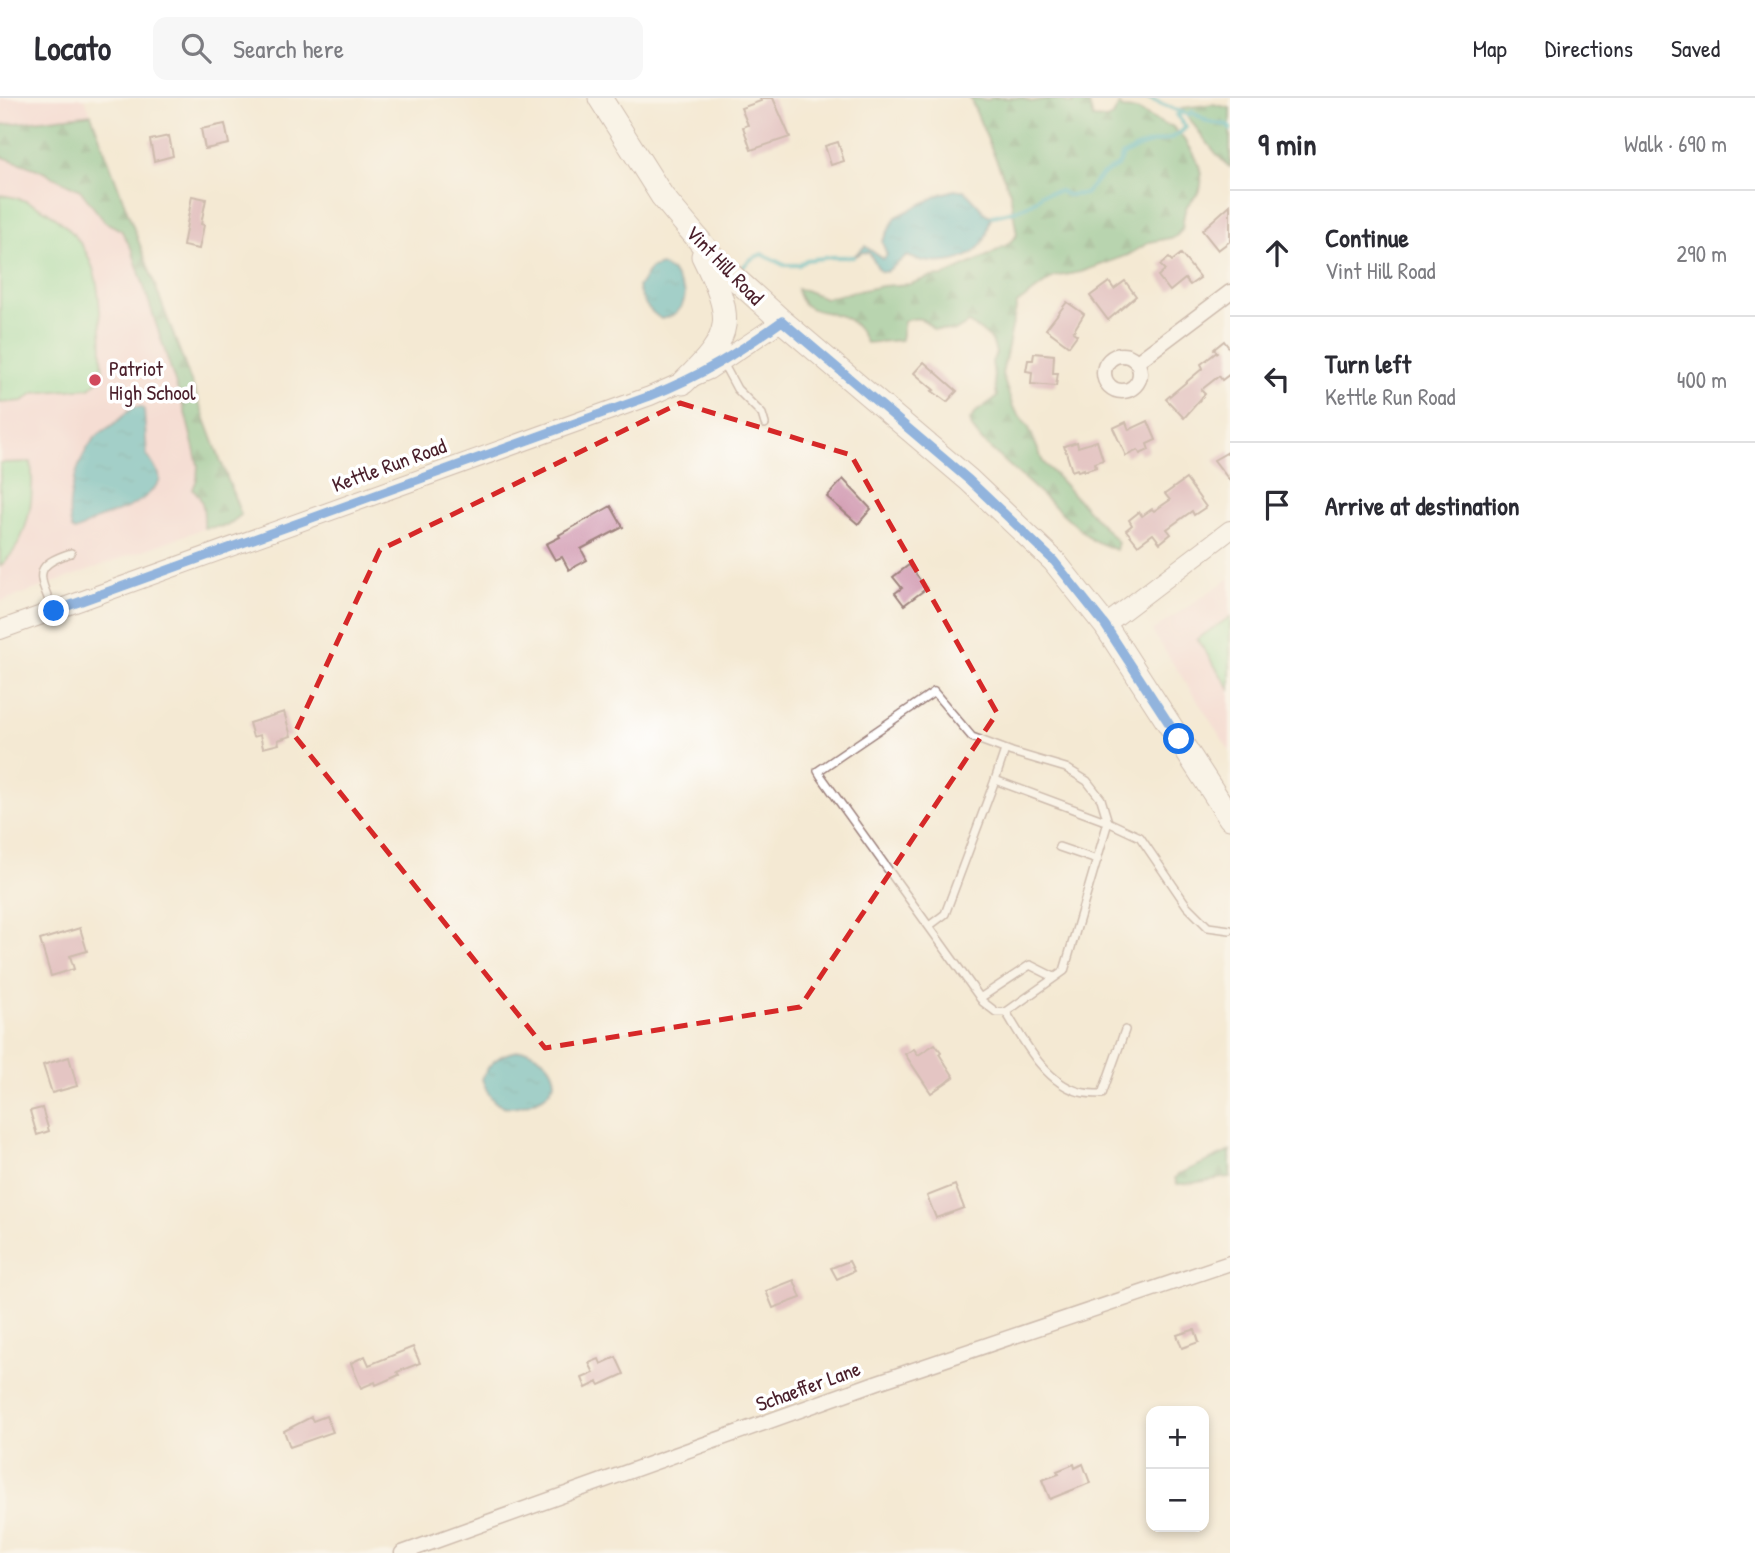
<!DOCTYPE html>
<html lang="en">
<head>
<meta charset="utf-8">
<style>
  :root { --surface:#fff; --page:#f7f7f7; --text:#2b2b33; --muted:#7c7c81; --line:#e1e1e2 }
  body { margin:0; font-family:"Patrick Hand",sans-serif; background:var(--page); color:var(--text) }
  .controls { position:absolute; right:21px; bottom:21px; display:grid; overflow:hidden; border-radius:14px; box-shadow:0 4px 10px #0003 }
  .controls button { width:63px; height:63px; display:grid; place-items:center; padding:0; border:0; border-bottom:2px solid var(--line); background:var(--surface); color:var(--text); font:35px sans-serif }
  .stop { position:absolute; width:21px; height:21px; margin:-16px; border:5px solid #1a73e8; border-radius:50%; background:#fff }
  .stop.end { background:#1a73e8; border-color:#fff; box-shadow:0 2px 7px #0008 }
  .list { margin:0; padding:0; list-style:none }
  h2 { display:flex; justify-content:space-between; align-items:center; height:91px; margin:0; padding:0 28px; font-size:30px }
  h2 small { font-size:23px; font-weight:400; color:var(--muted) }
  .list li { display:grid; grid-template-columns:46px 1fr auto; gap:21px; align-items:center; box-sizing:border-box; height:126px; padding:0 28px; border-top:2px solid var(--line) }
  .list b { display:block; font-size:26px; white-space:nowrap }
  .list p { margin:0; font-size:23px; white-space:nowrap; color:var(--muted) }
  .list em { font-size:23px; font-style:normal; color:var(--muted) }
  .icon { flex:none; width:38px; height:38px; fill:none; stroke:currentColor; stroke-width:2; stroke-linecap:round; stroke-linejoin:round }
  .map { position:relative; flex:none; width:1230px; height:1455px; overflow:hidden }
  header { display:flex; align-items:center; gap:42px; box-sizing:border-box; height:98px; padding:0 35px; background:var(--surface); border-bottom:2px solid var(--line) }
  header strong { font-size:33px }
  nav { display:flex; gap:38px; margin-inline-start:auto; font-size:24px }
  .search { width:490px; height:63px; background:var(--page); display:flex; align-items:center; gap:18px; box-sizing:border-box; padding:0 24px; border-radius:14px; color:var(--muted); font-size:26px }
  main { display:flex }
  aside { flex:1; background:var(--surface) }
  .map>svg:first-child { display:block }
</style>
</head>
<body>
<header>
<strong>Locato</strong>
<div class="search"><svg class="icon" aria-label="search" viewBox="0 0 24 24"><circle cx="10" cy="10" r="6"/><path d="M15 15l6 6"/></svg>Search here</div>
<nav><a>Map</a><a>Directions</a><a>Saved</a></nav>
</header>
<main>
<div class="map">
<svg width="1230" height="1455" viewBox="0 0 1230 1455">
  <defs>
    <pattern id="forest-firs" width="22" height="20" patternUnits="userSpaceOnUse" patternTransform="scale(1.75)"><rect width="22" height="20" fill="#70bb83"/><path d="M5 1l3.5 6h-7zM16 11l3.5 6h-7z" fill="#5e976b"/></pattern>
    <pattern id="water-ripples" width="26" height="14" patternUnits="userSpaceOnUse" patternTransform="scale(1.75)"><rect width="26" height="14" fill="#40b0ba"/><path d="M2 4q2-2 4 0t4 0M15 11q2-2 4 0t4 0" fill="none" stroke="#388f97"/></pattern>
  </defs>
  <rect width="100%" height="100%" fill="#fff"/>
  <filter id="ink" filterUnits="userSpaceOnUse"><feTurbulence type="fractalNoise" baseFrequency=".0143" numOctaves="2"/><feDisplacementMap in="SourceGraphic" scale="14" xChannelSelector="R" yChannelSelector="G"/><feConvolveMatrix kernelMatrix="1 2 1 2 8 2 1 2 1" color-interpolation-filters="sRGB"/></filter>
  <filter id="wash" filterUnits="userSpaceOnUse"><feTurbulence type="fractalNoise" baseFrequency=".00686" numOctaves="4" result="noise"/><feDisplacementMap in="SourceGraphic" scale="28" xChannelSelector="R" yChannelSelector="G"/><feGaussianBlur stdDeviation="1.57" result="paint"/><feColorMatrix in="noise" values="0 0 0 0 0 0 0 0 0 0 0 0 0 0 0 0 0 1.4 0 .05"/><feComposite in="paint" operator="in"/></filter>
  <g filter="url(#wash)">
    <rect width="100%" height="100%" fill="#f4e9d3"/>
    <g fill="#f7cfd3">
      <path d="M0,0H85L241,417L0,504Z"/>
      <path d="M1230,480V653L1152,533Z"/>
    </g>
    <g fill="#8bdb9b" stroke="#6a7d63" stroke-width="2">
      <path d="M0,97C45,102 86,136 96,181C102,210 101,247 103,278L90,290L34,295L23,303L0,305Z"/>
      <path d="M31,364C35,399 29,444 0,468V365Z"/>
      <path d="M1230,519V591L1197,541Z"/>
    </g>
    <g fill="url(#forest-firs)" stroke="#5d6d57" stroke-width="2">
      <path d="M970,0L989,2L991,0H1022L1031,4C1045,0 1059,0 1072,6L1075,0L1088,2L1093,20L1106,21L1113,18L1119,6L1123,11L1137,12L1165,27L1172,28C1186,42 1204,65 1201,87C1200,98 1190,101 1186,110C1183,117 1183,125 1182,132L1175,139L1150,144L1128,157L1081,174L1054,179L1017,206L1002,276L1013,309L1029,330L1043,364L1118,444L1116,452L1092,442L982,343L972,330L970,322L976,314L997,299L992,264L996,255L992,242L980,232L968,225L955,233L933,231C925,220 917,218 904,223L901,242L866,245C848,197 804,230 797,191L805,192L825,200L882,188L910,186L930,179L943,178L985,159L1007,147L1017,137L1010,94Z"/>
      <path d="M1213,6L1230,10V69C1221,66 1190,21 1181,10Z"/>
      <path d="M91,16L241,417L227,428L204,430C204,414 205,403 193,391L197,381L198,367L186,318L132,152L121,132L105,124L80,92L37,71L0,58V27Z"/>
      <path d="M1230,1053V1079L1186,1086H1177L1175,1080L1179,1076Z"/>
    </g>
    <g fill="url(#water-ripples)" stroke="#456872" stroke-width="2">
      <path d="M955,92H964L986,116L992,118C987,127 989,136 983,144C968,168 931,168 907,158L886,174L880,173L869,155L863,154L853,159L865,148L883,161L887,157L882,144L896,119L941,96Z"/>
      <path d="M661,167L673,174L685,195C684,211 676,218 661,221C648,212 642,204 638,189L651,170Z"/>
      <path d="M135,309H142L144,312L147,357L159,376L160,382C146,405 124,412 100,420C91,423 84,430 75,433L72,431C64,407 77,362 93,342C100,333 110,330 119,322C125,317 127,311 135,309Z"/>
      <path d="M527,952C542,959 554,967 555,984C547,998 544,1000 529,1005C502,1015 491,1007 482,981C490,961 505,953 527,952Z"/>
    </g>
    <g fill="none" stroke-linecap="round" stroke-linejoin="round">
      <g stroke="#40b0ba" stroke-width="4.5">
        <path d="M1148,0L1188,17L1192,14L1208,24L1227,27L1230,31"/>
        <path d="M992,118C1010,115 1031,110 1042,96L1060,93L1067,97L1085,96C1091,90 1095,83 1101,78C1110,70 1120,71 1122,58C1129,54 1136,50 1144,47C1160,42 1174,43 1186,29L1177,17L1182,15"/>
        <path d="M743,169L751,161L762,156L784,167H799L806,162L831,159H853"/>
      </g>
    </g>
    <g id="blocks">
      <g fill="#d19ab0">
        <path d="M760,0H773L790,39L751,52L743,29L748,27L741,10L761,3Z"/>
        <path d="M225,26L229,46L205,51L201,31Z"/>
        <path d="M169,38L173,58L154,63L150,42Z"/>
        <path d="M838,44L844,63L831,67L825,48Z"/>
        <path d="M192,98L206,101L201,126L204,127L199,151L183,148Z"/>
        <path d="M1230,107V143L1218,152L1202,132Z"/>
        <path d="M1181,156L1200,180L1190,187L1185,181L1170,193L1158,178L1165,172L1160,167L1169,160L1172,163Z"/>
        <path d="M1125,183L1136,198L1108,222L1090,198L1109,184L1114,191Z"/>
        <path d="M1067,204L1084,216L1073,234L1077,237L1069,248L1046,231Z"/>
        <path d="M1224,243L1230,251V276L1222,282L1219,278L1201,292L1205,296L1184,320L1166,301L1203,270L1201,266L1217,254L1214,251Z"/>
        <path d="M1034,255L1054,257L1053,275H1058L1056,288L1031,286L1032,274L1026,273L1028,262H1033Z"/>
        <path d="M924,264L957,293L947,304L932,293L934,292L914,275Z"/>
        <path d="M1148,323L1156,342L1147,346L1149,352L1140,356L1138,352L1126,358L1113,330L1126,324L1129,332Z"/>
        <path d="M1097,343L1103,362L1095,365L1096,369L1084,373V371L1078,373L1077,371L1072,373L1064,348L1077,344L1078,349Z"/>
        <path d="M1230,353V383L1214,362Z"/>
        <path d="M843,381L871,411L858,426L827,399Z"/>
        <path d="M1186,381L1206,409L1194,417L1192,413L1167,431L1171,436L1160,445L1153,436L1138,447L1126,432L1132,427L1129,422L1139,414L1142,418L1152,411L1154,413L1170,402L1165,396Z"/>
        <path d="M611,408L623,429L581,451L587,462L569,472L562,459L555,462L546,446L560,439L559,437Z"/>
        <path d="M909,467L927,490L904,507L895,495L902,490L893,479Z"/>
        <path d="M284,614L291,638L278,642L279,646L263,650L260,637L253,639L249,625Z"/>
        <path d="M80,830L87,853L70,858L74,871L51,878L40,842Z"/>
        <path d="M935,946L941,954L939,956L954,979L931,995L905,956L914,951L918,957Z"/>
        <path d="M69,959L77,988L52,995L43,967Z"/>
        <path d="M42,1010L49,1033L37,1037L30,1013Z"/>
        <path d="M955,1087L964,1110L936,1120L927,1098Z"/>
        <path d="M849,1163L854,1173L837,1181L831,1170Z"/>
        <path d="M794,1182L801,1200L773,1210L766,1193Z"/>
        <path d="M1193,1232H1195L1199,1244L1182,1250L1177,1237Z"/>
        <path d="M413,1249L420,1265L397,1274L399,1277L376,1287L375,1284L361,1290L351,1265L365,1258L369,1267Z"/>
        <path d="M616,1259L624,1276L600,1287L598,1284L586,1290L582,1280L594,1275L589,1265L599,1261L601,1266Z"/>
        <path d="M326,1318L333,1334L290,1349L284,1333L311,1319L313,1323Z"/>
        <path d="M1074,1366L1075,1370L1083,1366L1090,1385L1050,1401L1042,1382L1059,1376L1057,1373Z"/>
      </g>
    </g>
  </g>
  <g filter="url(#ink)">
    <use href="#blocks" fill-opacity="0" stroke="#9f847f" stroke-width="2"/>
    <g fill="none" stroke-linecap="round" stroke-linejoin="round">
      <g stroke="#9f847f" stroke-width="10">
        <g id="service">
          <path d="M723,265L737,291L762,316L765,326"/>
          <path d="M53,512C40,479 30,468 71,455"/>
          <path d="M995,682L1005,652"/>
          <path d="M1059,749L1097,762"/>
          <path d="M929,828L945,816L995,682L1108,724L1101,701L1087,683L1066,670L1012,654L972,639L934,594L818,673L821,678L983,904L996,914H1006"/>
          <path d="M980,900L1030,867L1054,879"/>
          <path d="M1125,932L1102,996C1095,996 1087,996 1080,994C1045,985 1024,943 1006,914L1064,873L1108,724L1140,739L1187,808L1208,829L1230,832"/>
        </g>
      </g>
      <g stroke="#9f847f" stroke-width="17">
        <g id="minor">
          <circle cx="1122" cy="275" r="18"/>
          <path d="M1137,264L1230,194"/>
          <path d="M402,1455L878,1284L1230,1165"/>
        </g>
      </g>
      <g stroke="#9f847f" stroke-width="20">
        <g id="tertiary">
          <path d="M1105,527L1230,432"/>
          <path d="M0,532L650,298L709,272L782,223"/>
        </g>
      </g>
      <g stroke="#9f847f" stroke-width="25">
        <g id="primary">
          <path d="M600,0L662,98L718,165L782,223L969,382L1054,463L1105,527L1230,720"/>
          <path d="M683,285C735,236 734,221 703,158"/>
        </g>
      </g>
      <use href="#service" stroke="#fff" stroke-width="7"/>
      <use href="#minor" stroke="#fff" stroke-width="14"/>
      <use href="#tertiary" stroke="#fff" stroke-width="18"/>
      <use href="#primary" stroke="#fff" stroke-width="23"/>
    </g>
  </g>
  <g fill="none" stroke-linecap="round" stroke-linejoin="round" filter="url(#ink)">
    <path stroke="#1a73e8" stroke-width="9" d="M54,513L650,298C703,277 736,256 782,223L969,382L1054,463L1105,527L1179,641"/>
  </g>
  <path d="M0 0H1230V1455H0ZM680,305L851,357L997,615L800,909L545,950L294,637L380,452Z" fill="#f4e9d3" fill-opacity=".55" fill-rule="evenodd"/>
  <path fill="none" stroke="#d62828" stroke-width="5" stroke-dasharray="14 9" stroke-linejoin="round" d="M680,305L851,357L997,615L800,909L545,950L294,637L380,452Z"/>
  <circle fill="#d1495b" stroke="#fff" stroke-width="2.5" cx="95" cy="282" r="7"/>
  <g text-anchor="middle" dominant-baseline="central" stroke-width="7" stroke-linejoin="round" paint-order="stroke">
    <g font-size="21" fill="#4a1f2b" stroke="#fff">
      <text transform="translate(725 167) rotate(46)">Vint Hill Road</text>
      <text transform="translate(389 367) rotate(-20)">Kettle Run Road</text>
      <text transform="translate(808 1288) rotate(-20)">Schaeffer Lane</text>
    </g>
    <g font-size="21" fill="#4a1f2b" stroke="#fff" text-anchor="start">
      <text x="109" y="270">Patriot<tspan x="109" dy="24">High School</tspan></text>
    </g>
  </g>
</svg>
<div class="controls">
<button>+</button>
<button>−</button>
</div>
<div class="stop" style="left:1179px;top:641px"></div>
<div class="stop end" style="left:54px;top:513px"></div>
</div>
<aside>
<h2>9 min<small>Walk · 690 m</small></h2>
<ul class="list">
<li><svg class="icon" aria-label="ahead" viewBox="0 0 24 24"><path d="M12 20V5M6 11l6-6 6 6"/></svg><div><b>Continue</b><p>Vint Hill Road</p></div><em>290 m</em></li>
<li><svg class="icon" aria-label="left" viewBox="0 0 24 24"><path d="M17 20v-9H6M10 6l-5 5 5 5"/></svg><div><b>Turn left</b><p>Kettle Run Road</p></div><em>400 m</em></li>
<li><svg class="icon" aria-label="arrive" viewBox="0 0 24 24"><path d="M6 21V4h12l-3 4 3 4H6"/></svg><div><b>Arrive at destination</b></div></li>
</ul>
</aside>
</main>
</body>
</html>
